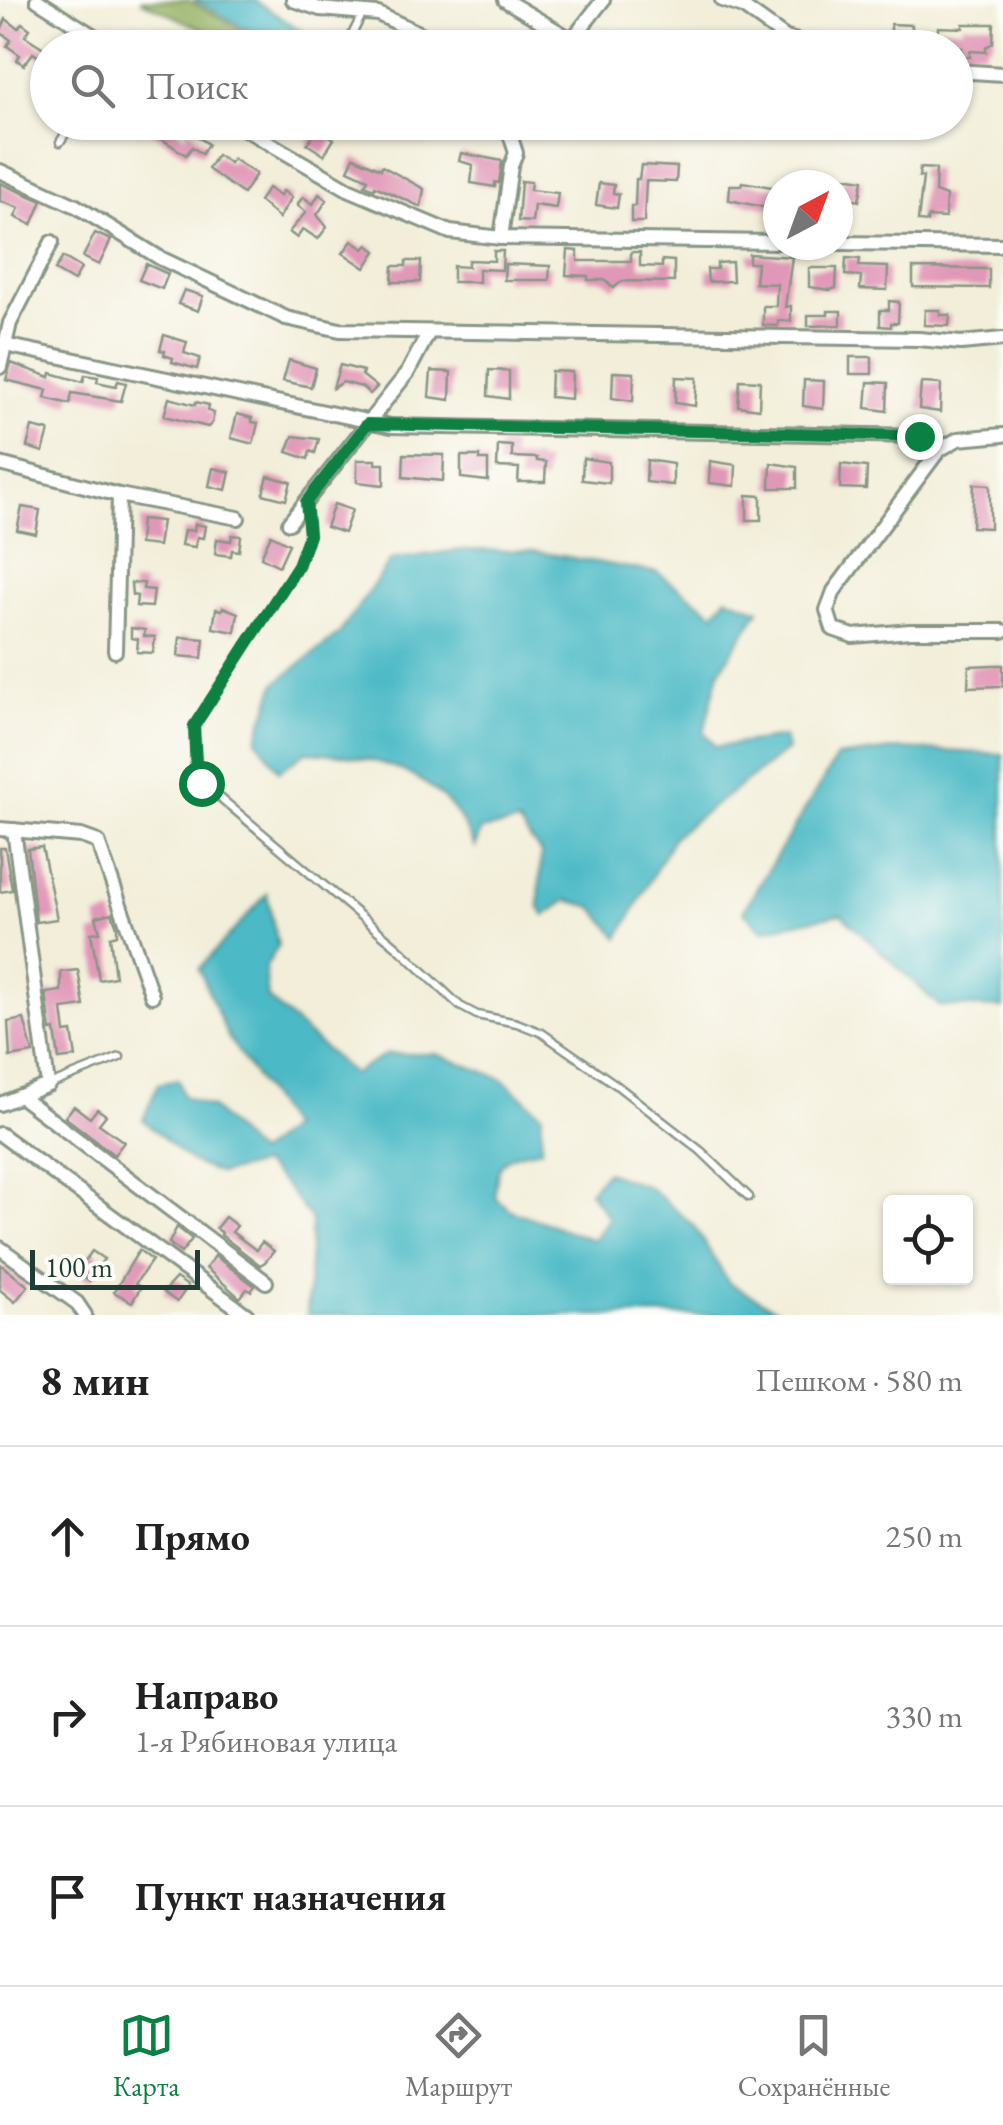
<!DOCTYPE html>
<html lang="ru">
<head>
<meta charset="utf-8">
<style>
  :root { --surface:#fff; --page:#f6f6f6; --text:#222; --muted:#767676; --line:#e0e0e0; --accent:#0b8043 }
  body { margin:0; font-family:"EB Garamond",serif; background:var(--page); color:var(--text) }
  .controls { position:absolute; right:30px; bottom:30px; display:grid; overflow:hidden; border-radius:10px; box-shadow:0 2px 8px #0004 }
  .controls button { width:90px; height:90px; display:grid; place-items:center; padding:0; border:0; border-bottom:2px solid var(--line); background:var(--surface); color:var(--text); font:50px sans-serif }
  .compass { position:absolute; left:763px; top:170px; width:90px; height:90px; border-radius:50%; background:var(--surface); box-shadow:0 2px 8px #0004; rotate:41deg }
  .scale { position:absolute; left:30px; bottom:25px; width:170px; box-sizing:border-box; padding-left:10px; border:5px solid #1f3d34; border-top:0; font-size:28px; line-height:35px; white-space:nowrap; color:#1f3d34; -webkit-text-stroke:8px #fdfcf7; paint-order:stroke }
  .stop { position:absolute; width:30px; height:30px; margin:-22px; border:8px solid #0b8043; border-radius:50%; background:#fff }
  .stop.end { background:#0b8043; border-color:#fff; box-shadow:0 2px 10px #0008 }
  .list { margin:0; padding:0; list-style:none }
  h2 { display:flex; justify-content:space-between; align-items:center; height:130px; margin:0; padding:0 40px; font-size:42px }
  h2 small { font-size:32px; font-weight:400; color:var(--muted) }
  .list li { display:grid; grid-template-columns:65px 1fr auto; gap:30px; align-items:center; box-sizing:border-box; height:180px; padding:0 40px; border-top:2px solid var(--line) }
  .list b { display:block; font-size:38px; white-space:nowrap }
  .list p { margin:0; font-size:32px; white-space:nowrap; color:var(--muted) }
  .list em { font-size:32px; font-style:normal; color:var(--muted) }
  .icon { flex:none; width:55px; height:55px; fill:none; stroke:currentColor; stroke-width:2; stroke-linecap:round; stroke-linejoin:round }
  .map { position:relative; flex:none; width:1003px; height:1315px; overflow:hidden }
  .search { position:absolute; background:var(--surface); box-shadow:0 2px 8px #0004; left:30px; right:30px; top:30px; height:110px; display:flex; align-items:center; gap:25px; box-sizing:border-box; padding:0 35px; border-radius:55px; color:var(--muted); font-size:38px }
  .sheet { height:670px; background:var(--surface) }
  nav { display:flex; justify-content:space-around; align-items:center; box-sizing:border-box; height:140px; border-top:2px solid var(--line); background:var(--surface); font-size:28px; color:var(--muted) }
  nav a { display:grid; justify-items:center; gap:5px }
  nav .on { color:var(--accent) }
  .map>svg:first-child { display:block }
</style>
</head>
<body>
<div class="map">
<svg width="1003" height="1315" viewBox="0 0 1003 1315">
  <rect width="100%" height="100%" fill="#fdfcf7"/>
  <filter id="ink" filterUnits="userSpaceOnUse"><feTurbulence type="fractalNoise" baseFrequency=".01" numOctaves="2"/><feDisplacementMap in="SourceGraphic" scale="20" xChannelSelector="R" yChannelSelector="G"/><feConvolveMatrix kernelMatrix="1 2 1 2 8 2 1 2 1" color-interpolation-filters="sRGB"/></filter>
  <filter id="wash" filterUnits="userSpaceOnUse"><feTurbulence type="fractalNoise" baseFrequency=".0048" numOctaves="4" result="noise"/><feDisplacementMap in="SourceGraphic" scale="40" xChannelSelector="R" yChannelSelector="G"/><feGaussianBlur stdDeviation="2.25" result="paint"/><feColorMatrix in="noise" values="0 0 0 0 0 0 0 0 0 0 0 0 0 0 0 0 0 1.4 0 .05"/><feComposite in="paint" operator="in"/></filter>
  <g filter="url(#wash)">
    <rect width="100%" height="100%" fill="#f2eed9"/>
    <path fill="#96b265" stroke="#5a784c" stroke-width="2.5" d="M140,0H188L271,45L282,47H239Z"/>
    <g fill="#4cbac6" stroke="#367c7d" stroke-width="2.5">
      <path d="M194,0H254L315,40V47C270,48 234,20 194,0Z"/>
      <path d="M460,550L533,551L658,573L714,613L727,597L759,610L719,672L704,732L716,747L784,737L787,750L674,836L619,938L593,907L567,900L545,916L539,907L541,853L518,823L481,830L475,847C468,835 461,817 451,806C412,763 361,755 306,752L279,771L257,739L276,683L339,634L391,560Z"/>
      <path d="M900,749L1003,754V1008L939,1006L841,914L762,930L743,911L837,757Z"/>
      <path d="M267,894L278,946L265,968L268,999L353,1074L387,1054H436L501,1078L542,1114L541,1149C503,1156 497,1158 495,1197L510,1210L593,1240L609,1218L589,1191L606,1172L649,1187L694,1226L729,1283L786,1315H307L311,1220L284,1184L262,1164L220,1174L191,1162L143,1120L158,1084L178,1079L183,1096L212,1108L257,1154L290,1128L228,1037L199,969Z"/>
    </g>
    <g id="blocks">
      <g fill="#e197b7">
        <path d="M6,19L18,28L22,23L30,29L25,36L48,51V63L33,53L24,65L17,60L20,55L7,46L11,40L0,32Z"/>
        <path d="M891,24L912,25V48H902L899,40H891Z"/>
        <path d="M963,24H994L993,43L986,47V52L970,51V57H962V48H937L938,27L963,28Z"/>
        <path d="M136,122H162L186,136L189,130L208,144L202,154L192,147L186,155Z"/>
        <path d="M318,128L334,139L324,155L307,144Z"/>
        <path d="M461,153L502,161L499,183L495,182V187L471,183L473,165L459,161Z"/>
        <path d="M217,155L230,163L233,159L256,174L243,194L208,169Z"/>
        <path d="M354,157L381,169L382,166L424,189L421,207L375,186L374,189L365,185L368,179L348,170Z"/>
        <path d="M641,165L677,167L676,182L646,181L644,222H631V206H635L636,179H639Z"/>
        <path d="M920,168L936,169L935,192L946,196L945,218L928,217L927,222L918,221L923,177H919Z"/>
        <path d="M844,177L863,180L859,201L848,198L844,228H838Z"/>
        <path d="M521,181L531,182L530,190L558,193L556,208L534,205L532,222L518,221Z"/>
        <path d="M742,182L778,188V210L729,200L730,185H741Z"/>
        <path d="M0,183L42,201L32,225L15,217L19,208L0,201Z"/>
        <path d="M599,183L614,185L613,193L619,194L617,208L596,205Z"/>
        <path d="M268,188L280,196L283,191L292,197L279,218L259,201Z"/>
        <path d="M319,194L327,200L317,215L327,227L318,239L303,229L297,238L289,232L306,212L297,205L303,197L313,204Z"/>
        <path d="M95,233L111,240L99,265L83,257Z"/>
        <path d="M352,241L364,249L368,245L376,251L365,268L343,253Z"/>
        <path d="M568,250L578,251V261H631V252H640V266L662,267V260L674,261V282L622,281L614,288L604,280H588V276L566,275Z"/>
        <path d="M494,251H503L502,270L479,269V282H453V266L468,267V260L494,261Z"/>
        <path d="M749,254L792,257L785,307L791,306V321H778V326L763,325V306H776L777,284L755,283L757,263H749Z"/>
        <path d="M63,257L81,268L74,281L55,270Z"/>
        <path d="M846,258L860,259L859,266L888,267L887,290L860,289L861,276L845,275Z"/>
        <path d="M406,261H421L420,282H392L393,266H406Z"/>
        <path d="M732,262L733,281L708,282L707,269H717V263Z"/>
        <path d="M146,264L168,274L162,289L139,280Z"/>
        <path d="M505,264L550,266L549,280H504Z"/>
        <path d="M809,268H837L836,288L830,290L809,287Z"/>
        <path d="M913,268L989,269V288L913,287Z"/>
        <path d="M184,290L203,296L198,311L178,304Z"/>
        <path d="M889,301L899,302L898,323H891V327L880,326V310H889Z"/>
        <path d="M925,310H940V315H950L949,326L924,325Z"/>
        <path d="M828,311H841V325L808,326V315H828Z"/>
        <path d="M164,335L187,342L184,353L200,358L197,369L172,362L173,358L164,355L165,351L160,350Z"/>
        <rect x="850" y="357" width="22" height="17"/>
        <path d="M289,360L316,368L311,387L283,381Z"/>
        <path d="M11,363L50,377L51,373L83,382L85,375L98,377L97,382L116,386L118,381L126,383L121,401L72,393L70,404L45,398L47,390L6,380Z"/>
        <path d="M340,365L363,371L362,375L377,387L370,394L362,387L343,382L333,388Z"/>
        <path d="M489,370L509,371V399L488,396Z"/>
        <path d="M431,371L451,372L450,400L429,397Z"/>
        <path d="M551,371L572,372L571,399L550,397Z"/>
        <path d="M613,372L634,373L633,401L612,398Z"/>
        <path d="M676,377L697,378L695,406L675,403Z"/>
        <path d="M740,380L760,381L759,409L738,406Z"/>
        <path d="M804,380L824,381L823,409L803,406Z"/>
        <path d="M868,382L888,383L887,411L866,408Z"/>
        <path d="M921,383L941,384L940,412L919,409Z"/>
        <path d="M169,398L195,405L196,402L209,405L208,411L214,413L212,423L208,427L164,416Z"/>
        <path d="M237,414L252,418V422L258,423L253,444L231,438Z"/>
        <path d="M32,427L49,431L43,452L27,447Z"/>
        <path d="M293,436L319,439L315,453L310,451L308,459L287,452Z"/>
        <path d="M498,445L512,446V457L537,458V461L546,462L545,482H518L519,468L497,467Z"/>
        <path d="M404,454L444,455L443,481L403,477Z"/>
        <path d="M461,456H480V460H488V481L461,478Z"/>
        <path d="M583,458L609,462V483L582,480Z"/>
        <path d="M357,460H376V464H384V485L357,482Z"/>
        <path d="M647,460L673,464V485L646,482Z"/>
        <path d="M710,461L736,465L735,486L709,483Z"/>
        <path d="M771,463L797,467V488H770Z"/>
        <path d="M841,464L867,467L866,489L840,488Z"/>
        <path d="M213,468L230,472L226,490L209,486Z"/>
        <path d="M268,476L291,482L286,500L263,494Z"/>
        <path d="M974,484L990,485V528L972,527Z"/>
        <path d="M747,495L761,496V520H747Z"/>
        <path d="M334,504L352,510L344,533L326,527Z"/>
        <path d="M22,507L40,510L36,534L17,530Z"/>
        <path d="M141,519L162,521L158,546L139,544Z"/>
        <path d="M195,524L205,526L203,538L197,537L195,547L181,545L184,530L194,531Z"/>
        <path d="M232,535L241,536L239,551L232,550L231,556L215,554L217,539L231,541Z"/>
        <path d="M271,535L289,544L279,566L261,557Z"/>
        <path d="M131,583H144L143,589L154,590L152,607L136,606L137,596L132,595Z"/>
        <path d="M223,607L238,613L235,632L213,628L216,609L222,610Z"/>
        <path d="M131,628L145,630L144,636L155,637L153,653L137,652L138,639L131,638Z"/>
        <path d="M180,637L204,639L202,658L178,656Z"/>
        <path d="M994,665H1003V686L968,687L969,666Z"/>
        <path d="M42,847L57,919L36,922L28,849Z"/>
        <path d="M0,848H5L12,890L0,892Z"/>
        <path d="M112,913L117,927V935L110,937L115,977L99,980L91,933L100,932L96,917Z"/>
        <path d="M78,970L84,1006L62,1009L65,1033L72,1032L76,1057L59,1059L55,1030L51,1031L46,993L61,991V972Z"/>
        <path d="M24,1019L33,1053L10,1057L8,1022Z"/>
        <path d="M74,1106L90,1118L97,1109L106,1115L99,1124L124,1142L114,1155L65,1117Z"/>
        <path d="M225,1217L237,1226L232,1232L256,1250L262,1242L274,1251L265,1262L260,1265L221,1235L222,1233L216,1228Z"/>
        <path d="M177,1227L192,1239L181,1253L169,1243Z"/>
        <path d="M139,1250L152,1260L135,1284L141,1287L132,1302L114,1292Z"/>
        <path d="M92,1251L104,1259L101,1263L104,1265L89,1281L77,1272Z"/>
        <path d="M215,1256L255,1286L251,1291L247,1289L240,1298L206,1268Z"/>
        <path d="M0,1264L28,1286L15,1302L0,1290Z"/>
        <path d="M176,1278L188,1286L177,1302L163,1292Z"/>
      </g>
    </g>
  </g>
  <g filter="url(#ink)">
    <use href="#blocks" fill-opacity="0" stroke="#889686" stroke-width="2.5"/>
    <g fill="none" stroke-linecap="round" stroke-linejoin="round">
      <g stroke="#889686" stroke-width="11">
        <g id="service">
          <path d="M345,48L363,13"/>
          <path d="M60,142L73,122"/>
          <path d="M306,503L309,535L299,565L194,726L198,779L396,946L460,1006L477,1015L517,1023L542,1033L615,1084L701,1151L749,1197"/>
          <path d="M49,1085L120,1057"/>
        </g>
      </g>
      <g stroke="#889686" stroke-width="18">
        <g id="minor">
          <path d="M37,0L113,48"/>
          <path d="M293,0L320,9L378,14L451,48"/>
          <path d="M505,0L564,35L571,41L567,48"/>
          <path d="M722,0L743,7L786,38L823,48"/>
          <path d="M571,41L603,0"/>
          <path d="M956,71L1003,74"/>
          <path d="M233,122L348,189L450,232L501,238L778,242"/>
          <path d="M0,171L76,206L160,258L286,318L340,330L919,339L961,343L1003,339"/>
          <path d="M501,238L511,166L516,153L506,122"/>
          <path d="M838,243L1003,245"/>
          <path d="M0,344L391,426L919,436"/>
          <path d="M0,367L10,323L52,242"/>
          <path d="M1003,435L958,439L939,450L834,591L827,610L833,629L853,636L910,631H1003"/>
          <path d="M0,464L119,495L238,518"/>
          <path d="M289,523L408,372L429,332"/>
          <path d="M115,651L119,495"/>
          <path d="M0,829L81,836L98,842L152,996"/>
          <path d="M20,1096L266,1282"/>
          <path d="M0,1104L48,1085L14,830"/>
          <path d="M0,1134L247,1315"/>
          <path d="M0,1248L77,1303L85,1315"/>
        </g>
      </g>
      <use href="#service" stroke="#fff" stroke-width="6"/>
      <use href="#minor" stroke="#fff" stroke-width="12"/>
    </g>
  </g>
  <g fill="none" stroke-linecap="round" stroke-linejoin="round" filter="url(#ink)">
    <path stroke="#0b8043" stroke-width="12" d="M201,783L196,774L194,726L298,565L309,535L306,502L367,424L919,436"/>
  </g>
</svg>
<div class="controls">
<button><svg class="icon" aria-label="locate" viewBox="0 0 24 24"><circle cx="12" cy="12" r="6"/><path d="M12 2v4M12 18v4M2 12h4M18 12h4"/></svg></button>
</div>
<svg class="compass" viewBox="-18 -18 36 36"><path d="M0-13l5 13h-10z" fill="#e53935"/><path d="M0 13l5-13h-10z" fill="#767676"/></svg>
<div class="scale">100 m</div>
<div class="stop" style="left:201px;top:783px"></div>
<div class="stop end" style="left:919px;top:436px"></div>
<div class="search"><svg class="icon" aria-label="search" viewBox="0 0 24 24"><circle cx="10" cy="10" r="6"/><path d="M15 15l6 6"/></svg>Поиск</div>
</div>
<section class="sheet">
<h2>8 мин<small>Пешком · 580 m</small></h2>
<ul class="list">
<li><svg class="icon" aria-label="ahead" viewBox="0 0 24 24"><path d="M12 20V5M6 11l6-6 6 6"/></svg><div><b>Прямо</b></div><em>250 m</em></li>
<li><svg class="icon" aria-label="right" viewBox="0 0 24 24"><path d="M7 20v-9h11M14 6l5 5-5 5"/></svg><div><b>Направо</b><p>1-я Рябиновая улица</p></div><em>330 m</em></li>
<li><svg class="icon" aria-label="arrive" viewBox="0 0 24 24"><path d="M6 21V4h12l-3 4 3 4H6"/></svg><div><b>Пункт назначения</b></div></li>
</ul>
</section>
<nav>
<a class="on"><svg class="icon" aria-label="map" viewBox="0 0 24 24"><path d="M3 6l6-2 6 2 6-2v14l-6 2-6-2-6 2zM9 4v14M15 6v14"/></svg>Карта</a>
<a><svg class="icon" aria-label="directions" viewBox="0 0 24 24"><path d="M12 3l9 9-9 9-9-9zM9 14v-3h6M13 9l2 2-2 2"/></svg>Маршрут</a>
<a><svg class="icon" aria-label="saved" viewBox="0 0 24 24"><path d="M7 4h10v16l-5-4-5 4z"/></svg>Сохранённые</a>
</nav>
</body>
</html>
